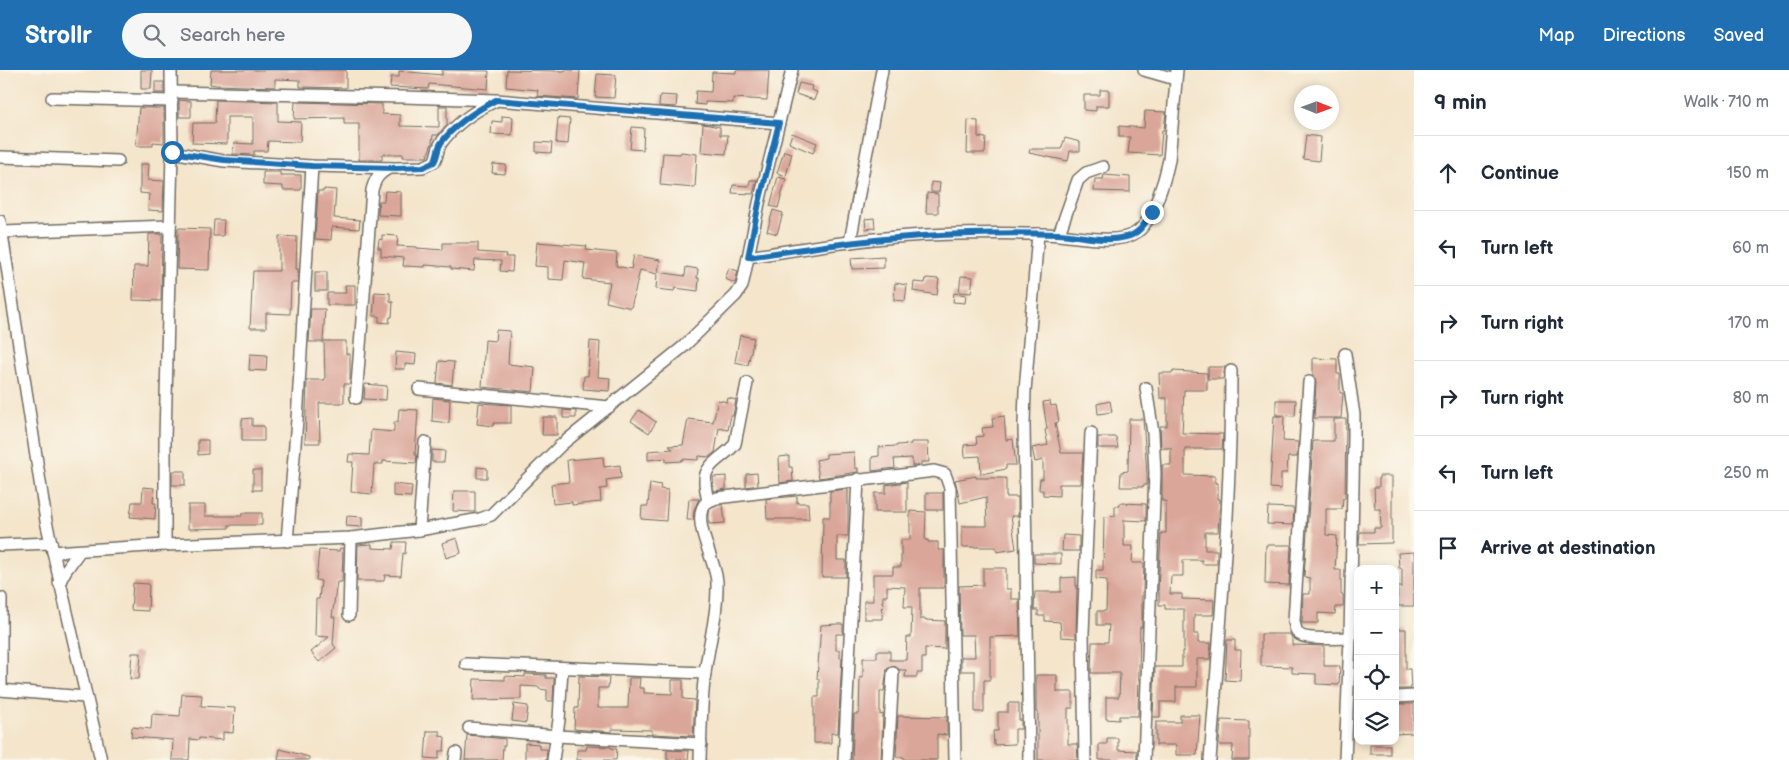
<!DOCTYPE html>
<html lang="en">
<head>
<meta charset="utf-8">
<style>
  :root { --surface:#fff; --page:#f6f6f7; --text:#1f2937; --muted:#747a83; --line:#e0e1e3; --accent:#1f6fb2 }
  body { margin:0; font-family:"Balsamiq Sans",sans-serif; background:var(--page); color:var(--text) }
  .controls { position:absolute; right:15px; bottom:15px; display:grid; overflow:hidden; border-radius:10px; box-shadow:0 2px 8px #0003 }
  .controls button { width:45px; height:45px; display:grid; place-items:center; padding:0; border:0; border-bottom:1px solid var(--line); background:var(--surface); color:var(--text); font:25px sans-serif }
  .compass { position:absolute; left:1294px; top:15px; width:45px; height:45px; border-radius:50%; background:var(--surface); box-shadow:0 2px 8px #0003; rotate:91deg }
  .stop { position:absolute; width:15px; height:15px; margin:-11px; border:4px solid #1f6fb2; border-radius:50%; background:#fff }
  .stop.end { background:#1f6fb2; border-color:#fff; box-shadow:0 1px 5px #0008 }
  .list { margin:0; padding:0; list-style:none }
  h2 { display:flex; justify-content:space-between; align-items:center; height:65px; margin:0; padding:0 20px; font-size:21px }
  h2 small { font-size:16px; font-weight:400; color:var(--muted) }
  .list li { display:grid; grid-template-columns:32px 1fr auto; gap:15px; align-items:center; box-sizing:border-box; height:75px; padding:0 20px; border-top:1px solid var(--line) }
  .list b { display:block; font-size:19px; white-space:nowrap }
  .list em { font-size:16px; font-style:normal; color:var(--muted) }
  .icon { flex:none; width:28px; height:28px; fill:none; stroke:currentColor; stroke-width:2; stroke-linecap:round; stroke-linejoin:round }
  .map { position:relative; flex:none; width:1414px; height:690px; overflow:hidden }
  header { display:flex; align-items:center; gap:30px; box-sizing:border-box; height:70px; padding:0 25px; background:var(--accent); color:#fff }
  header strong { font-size:24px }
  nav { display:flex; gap:28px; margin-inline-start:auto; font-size:18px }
  .search { width:350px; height:45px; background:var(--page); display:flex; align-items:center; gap:12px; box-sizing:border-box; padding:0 18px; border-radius:28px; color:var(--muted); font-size:19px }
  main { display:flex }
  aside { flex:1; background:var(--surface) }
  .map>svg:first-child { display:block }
</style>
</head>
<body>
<header>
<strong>Strollr</strong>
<div class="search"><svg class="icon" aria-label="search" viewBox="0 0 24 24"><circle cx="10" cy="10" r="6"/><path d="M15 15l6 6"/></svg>Search here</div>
<nav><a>Map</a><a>Directions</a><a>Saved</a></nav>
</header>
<main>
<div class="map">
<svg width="1414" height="690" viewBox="0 0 1414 690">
  <rect width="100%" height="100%" fill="#fbf7ec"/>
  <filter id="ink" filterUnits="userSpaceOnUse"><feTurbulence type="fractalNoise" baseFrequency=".02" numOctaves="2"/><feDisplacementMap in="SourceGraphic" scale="10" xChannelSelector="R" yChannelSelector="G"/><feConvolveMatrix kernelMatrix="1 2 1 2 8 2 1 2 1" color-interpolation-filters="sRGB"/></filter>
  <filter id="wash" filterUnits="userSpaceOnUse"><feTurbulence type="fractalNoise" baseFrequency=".0096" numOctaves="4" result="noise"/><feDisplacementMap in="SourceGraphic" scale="20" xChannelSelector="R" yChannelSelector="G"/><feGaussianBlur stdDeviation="1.12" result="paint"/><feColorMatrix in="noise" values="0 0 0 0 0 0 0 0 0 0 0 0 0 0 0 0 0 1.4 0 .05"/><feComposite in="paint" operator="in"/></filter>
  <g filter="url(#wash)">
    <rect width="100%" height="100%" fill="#f4e5cb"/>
    <g id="blocks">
      <g fill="#daa699">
        <path d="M141,0H152L151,19H141Z"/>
        <path d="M211,0H346V18L300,17V10L275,9V17L216,15L210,14Z"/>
        <path d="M442,0L489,1L488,19L429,14L428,19L390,17L391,7H399V1L442,5Z"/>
        <path d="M507,0L565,1V0H580L578,29L537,26L538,20L506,17Z"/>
        <path d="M736,0H769L767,30L733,28V33L705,32V35L695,34L696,21L711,22L712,2L736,3Z"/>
        <path d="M597,4L616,5L614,28L595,27Z"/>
        <rect x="155" y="12" width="9" height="11"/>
        <path d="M799,13L812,16L811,20L817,22L814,30L796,24Z"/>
        <path d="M1100,20H1109V36H1096V41L1084,40V25H1100Z"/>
        <path d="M660,25L677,26L676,37L659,36Z"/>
        <path d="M179,30L191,31V47H179Z"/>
        <path d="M216,30L278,32V51L301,52L300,72L268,71L267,81H254V85L233,84L234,73L253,74V47H227V74L192,73L193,53H215Z"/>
        <path d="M295,32L382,34V44L400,45V56L439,57V36H447V54L438,65H433L432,73L427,87H403V84H382V90H359V54H344V48L294,49Z"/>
        <path d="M139,38H164V73L153,72V76H136Z"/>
        <path d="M1145,41L1166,42L1164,60H1162L1160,85L1128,83L1130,67H1119V56L1144,58Z"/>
        <path d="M502,46L513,47L512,65L491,64L492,51L502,52Z"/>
        <path d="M558,48L570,49L568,74L556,73Z"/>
        <path d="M968,50L978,51V67L986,68L985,83H967Z"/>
        <path d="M703,54L720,57V65H728L726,84L701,82Z"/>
        <path d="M632,57L644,58L643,80L630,79Z"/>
        <path d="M792,63L817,73L813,83L789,73Z"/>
        <path d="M1306,65L1321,67L1319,91L1303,89Z"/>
        <path d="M1065,68L1080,72V81H1070L1068,91L1029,83L1030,79H1061Z"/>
        <path d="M536,72L552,73L551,83L536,82Z"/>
        <path d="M784,81L792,83L786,106L777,103Z"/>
        <path d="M681,82L697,84L695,118L660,115L663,83L680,84Z"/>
        <path d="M140,94H149L148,110L164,111L163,141L148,140L149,124L140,123Z"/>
        <path d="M493,94L506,95L505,104L492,103Z"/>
        <path d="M263,102H280V105H301V120H283V116L263,115Z"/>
        <path d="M1104,105L1130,107V122L1094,121L1095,109H1103Z"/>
        <path d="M778,107L786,109L778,138L770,136Z"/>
        <path d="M750,110H757L753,124L732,123L733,115L749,116Z"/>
        <path d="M931,112L940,113L939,122H931Z"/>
        <path d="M324,119L336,120L334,148L360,150L359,159L332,157L331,170L315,169L318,121H324Z"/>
        <path d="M385,121L401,122V146L378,145L379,131H384Z"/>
        <path d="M927,123L938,124V143H926Z"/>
        <path d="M773,140L783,143L777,164L767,161Z"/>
        <path d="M874,148L875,158L866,159L865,149Z"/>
        <path d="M214,150H224L223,166H213Z"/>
        <path d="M178,158L210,159L209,200L177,199Z"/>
        <path d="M149,164H162L161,231L133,230L134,196H148Z"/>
        <path d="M382,165L398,166L397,176L417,177V178L443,180V173H478V182L506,184L505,187H513L512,202L500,201L501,191L475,190L474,201L451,199V197L425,195V197L403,196L404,188L381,186V178H378L379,169L382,170Z"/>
        <path d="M279,166L297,167L296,199H298V213H291L290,244L266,243V258H250L253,201H279Z"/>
        <path d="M537,172L587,176L586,180L617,183L616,196L631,199L634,185L660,190L658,202L685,206L686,197L698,199L697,208H699L698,221L675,218L674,221L656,219L657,204L640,200L631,238L606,232L610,212L583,209L585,193L565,190L563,210L548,209V197L535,196Z"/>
        <path d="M884,186V198L852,199L851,188Z"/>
        <path d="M729,198L738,201L735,213L725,209Z"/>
        <rect x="315" y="202" width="12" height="19"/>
        <path d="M961,206L973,207L971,223L959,222Z"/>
        <path d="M926,208L939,209L937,225L913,221L914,212L925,213Z"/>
        <path d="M895,213L907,215L905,231L894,230Z"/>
        <path d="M345,215H355V235H327V223H346Z"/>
        <path d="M375,222L390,223V231L393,232L392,247H390L389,253L379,252V246H373Z"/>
        <path d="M954,223L966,225L965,233L953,232Z"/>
        <path d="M311,239H325L323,272H309Z"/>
        <path d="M496,260L510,261L508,294L535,297L533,322L482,317L485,270L495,271Z"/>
        <path d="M740,265L754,268L748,295L735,292Z"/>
        <path d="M324,271H346V284H350V314H344V333H319L320,373H305L307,310H325Z"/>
        <path d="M590,271L600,272L598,307L610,308L609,321L583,319L584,306H588Z"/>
        <path d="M396,282L416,284L415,295L405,294V299H395Z"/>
        <path d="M250,284L267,285L266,301L249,300Z"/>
        <path d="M1313,288L1337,289V304H1340V323H1343L1341,348H1314L1316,312L1313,306Z"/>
        <path d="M439,291L454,292L452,315L437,313Z"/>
        <path d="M1208,297H1225L1223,309H1208Z"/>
        <path d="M1173,301L1207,303V320H1184L1182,363L1223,364L1222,379H1185V405L1215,406V413H1218V429H1220L1219,447L1218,462H1205V480H1217V494H1202V490H1183V506H1171L1170,524H1182V529L1214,530L1213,545H1194V564H1198V573H1211L1210,589H1197V617H1176V632H1160V647H1153L1155,597H1182V581H1184V539H1165V535H1159V522H1158L1161,463H1166V431H1162V395H1171V378H1161L1160,356H1167V328H1160L1159,303H1173Z"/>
        <path d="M365,314L387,316L386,330L364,329Z"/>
        <path d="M433,328L450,330L449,353L432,351Z"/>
        <path d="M728,328L736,330L733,346L731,345L728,360L719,358L715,382L709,387L699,386L698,390L682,389V391L666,392V388L648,390V381L673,379L669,376L683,375L688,349L713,352L718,330L727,332Z"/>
        <path d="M1276,330H1296L1295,346L1276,345Z"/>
        <path d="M1050,331L1051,336L1056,335L1059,352L1055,353L1061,383H1083L1081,414H1059V426L1043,425V420H1039L1040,409H1043V390L1035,392L1032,378L1048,375L1045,360L1047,359L1043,332Z"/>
        <path d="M1110,331L1112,342L1098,344L1097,334Z"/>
        <path d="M479,333L511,335V353H494L493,356L477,354Z"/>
        <path d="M399,339L418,340L415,385H417L416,393L383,391V394H374L372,424L351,422L353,392H348L349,384L369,385L371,360L394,362V352H398Z"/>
        <path d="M563,340L576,341V348H563Z"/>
        <path d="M639,340L656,352L649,363L631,351Z"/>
        <path d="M1004,346L1006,370L1013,369L1016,395H1006V399L981,404L980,386L965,387L964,375L977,374L976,367L983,366L982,358L993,357L992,348Z"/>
        <path d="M1274,346H1284L1283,371L1298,372L1297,387H1288L1287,403H1281V419L1270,418Z"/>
        <path d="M543,347H557V365H542Z"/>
        <path d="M252,348V356H264V371H242V349Z"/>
        <path d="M1129,349H1143L1147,404V415H1143V417H1120L1121,402L1128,401Z"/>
        <path d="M1334,349H1346L1345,428H1343L1342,439H1326V465L1337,466L1335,500H1341V525H1343V537H1336L1335,544L1318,543V553H1302L1303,524H1310V508L1304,507L1313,372V371H1334Z"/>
        <path d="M1098,367H1116L1118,378H1098Z"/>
        <path d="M198,370H208V384L198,385Z"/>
        <path d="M911,372H928L929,392H921V395L912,396V388L894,389L895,398L872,401V387L879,386V377L897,376V375L911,374Z"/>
        <path d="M432,380L445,381L444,392H432Z"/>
        <path d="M854,382L855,398H858V402L819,408L816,390L826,388V384Z"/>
        <path d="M789,386V397H792L793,411L780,413L779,387Z"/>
        <path d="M603,387L604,397L620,395L621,408L606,410L607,418L600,419L601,432L572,435V432L553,434L551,414L569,412L567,390Z"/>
        <path d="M477,397L487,398V408H477Z"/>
        <rect x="253" y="400" width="8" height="20"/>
        <rect x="172" y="401" width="13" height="14"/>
        <path d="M757,403L758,415L746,417V404Z"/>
        <path d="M726,406V419L714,421L713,407Z"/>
        <path d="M976,406V408H1006V427H1018V446H1011L1016,479L997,482L996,477H962V456H987L986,427L960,433L958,422L955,410Z"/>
        <path d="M1379,406H1392V473L1359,474L1360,462H1374V458H1381L1380,439H1375L1374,417H1379Z"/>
        <path d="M907,412V442H875V423H886V415Z"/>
        <path d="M650,413L661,415L660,419L668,420L666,451L641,449L642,436H648Z"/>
        <path d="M393,414L412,416L411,427L393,426Z"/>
        <path d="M143,417L154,418L153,433H156L155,449L130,447L132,432H142Z"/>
        <path d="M848,419V466H837V490H846V507H822L823,447H830V421Z"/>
        <path d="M454,421H475V442L453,441Z"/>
        <rect x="926" y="423" width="17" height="17"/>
        <path d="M797,426V433H808L809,449H767L766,429Z"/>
        <path d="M689,429H699L694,440L693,450H687Z"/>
        <path d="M1120,433L1146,434V451L1124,450V476H1133L1132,493H1144L1143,522H1142V557H1140L1138,646H1119V650L1106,649V627H1119L1120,603H1091L1092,572H1108L1109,555H1097V541H1106L1107,510L1096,509V500H1103L1104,447L1115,446V436H1120Z"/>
        <path d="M188,435H205V446H242V443H262V455H229V458L188,459Z"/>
        <path d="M719,435H723L725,453L709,454V444L710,439Z"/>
        <path d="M1268,437L1294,438L1293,455L1267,454Z"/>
        <path d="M910,441L926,442L925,470H928V472H938V480H944V518H920V549H926V550L945,551V579L925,578V588H922V603H917V607H905L906,600H900L894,596L887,599L884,621H880V645L883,644L881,690H852L854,644H859L860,607L863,608V588H877V581H890V590H906L907,567H911L912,537H904L905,517L887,516V526H883L882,549H864V531H873V504H893V497H901V470H910Z"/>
        <path d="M347,446L362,447V457L346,456Z"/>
        <path d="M1063,465L1079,466V481H1062Z"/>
        <path d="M457,468L461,483L446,488L442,473Z"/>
        <path d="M394,472H406L405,484L403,483L401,506L385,505L384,511H357L358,475L372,474V478L393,479Z"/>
        <path d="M1266,475H1291L1289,515L1265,514Z"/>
        <path d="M340,478H343L342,512H337L332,547H335L333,574L336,578L319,592L311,582L329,567L315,566L316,529H319L321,511L316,510L319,480L339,481Z"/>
        <path d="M1414,482V536H1398L1397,517H1402V498H1399L1398,483Z"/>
        <path d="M1034,484H1061V494L1034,493Z"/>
        <path d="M983,498H1006V519H1011V529H1019L1020,566L990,567V610H984V642H975V601H961V587H975L974,565H960L959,516L983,515Z"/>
        <path d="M1076,507V516L1077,515L1076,568L1061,567L1060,552L1045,551V546H1038V540H1034L1035,522H1061V508Z"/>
        <path d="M133,513L149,514L148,541L131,540Z"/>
        <path d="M838,554H843V564H836V580H840V588H842L838,663H831V673H814V627H819V609H817L821,555Z"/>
        <path d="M1395,559H1406V599H1410L1411,619H1395Z"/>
        <path d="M1261,564H1290L1292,568V575L1324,576V596H1340L1339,615L1316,614V604L1292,603V597L1261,596Z"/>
        <path d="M1227,570H1235V580H1241L1240,611L1225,610Z"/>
        <path d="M132,583H141L139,609H130Z"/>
        <path d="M525,604L546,605V608H554L553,631H547V620L539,619V617L521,616V629L473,630L474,609L505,610V606L525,607Z"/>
        <path d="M1036,605H1057V622H1073V638H1068V674H1077L1078,690H1038V642H1036Z"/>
        <path d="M579,606L609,607L608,618H598V638H628L629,608H640L639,618H644V623L672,624V610H683V629L695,630L693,666L652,664V660L612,659V662L574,659L575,638H578Z"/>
        <path d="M182,624L202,625L201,636L235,638L233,663L223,662V670L199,668V670L190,669L189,690H172L173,670L131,667L132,657L151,659L152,644L180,646Z"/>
        <path d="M1008,633H1019V650H1021V659H1015V674L994,675L993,661H998V642H1008Z"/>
        <path d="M514,634L528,636L526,653L512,651Z"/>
        <path d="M1395,634H1414V663L1395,664Z"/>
        <path d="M1180,645H1200L1197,685H1176V675H1156V652H1180Z"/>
        <path d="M898,646L947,647V665L937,664V690H904V687H896Z"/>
        <path d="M1221,650L1249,651V690H1232L1233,675H1219Z"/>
        <path d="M427,661H440V666L445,667L444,681H439V689L425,688Z"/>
        <path d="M467,665L505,669V676H503L502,690H465Z"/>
        <path d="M1107,668H1118V680L1137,681V690H1099V674H1107Z"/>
        <path d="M525,673L539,674V679H547L546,690H525Z"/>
        <rect x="1370" y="675" width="20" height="9"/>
        <path d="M587,676L611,677V678L617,679L616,690H577V680H586Z"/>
        <path d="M280,679L309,687V690H278Z"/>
        <path d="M667,680L689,681L688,690H667Z"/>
      </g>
    </g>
  </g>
  <g filter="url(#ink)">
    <use href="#blocks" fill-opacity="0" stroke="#716c63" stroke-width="1"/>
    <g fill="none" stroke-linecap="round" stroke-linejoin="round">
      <g stroke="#716c63" stroke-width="14">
        <g id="minor">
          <path d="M1144,0L1175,9"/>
          <path d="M172,22L403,27L496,30L779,53"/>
          <path d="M52,28L172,31"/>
          <path d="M172,82L224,91L312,96L396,98L423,97L434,92C438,86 437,79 441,73C455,54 474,41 495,31"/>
          <path d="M0,87L118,91"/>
          <path d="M0,151L46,451L101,690"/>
          <path d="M3,162L170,156"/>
          <path d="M1059,164L1078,110L1086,103L1103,97"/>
          <path d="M850,172L882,0"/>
          <path d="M748,187C782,182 816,176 850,172C914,163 979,163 1044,164C1068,164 1117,177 1137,162C1153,151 1165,109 1169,90L1177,0"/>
          <path d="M1309,312L1294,551C1295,555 1295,560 1298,563C1304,571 1339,568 1350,568"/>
          <path d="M419,319L609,337"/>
          <path d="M356,328L372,120C375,109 378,104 389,98"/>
          <path d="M708,432C707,425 705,418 705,411C704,394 726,386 735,374L747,313"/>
          <path d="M419,460L425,372"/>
          <path d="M287,471L297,350L312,96"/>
          <path d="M0,475L51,473"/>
          <path d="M165,475V369L172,82L171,0"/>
          <path d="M53,482L165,475L351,468L419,460L480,449L491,445L561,375L683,277L736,225L742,216L744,207L759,133L792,0"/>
          <path d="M59,513L66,500L79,482"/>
          <path d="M1,528V620"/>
          <path d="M349,545L351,468"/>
          <path d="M466,594L705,603"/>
          <path d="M0,620L85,627"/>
          <path d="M1395,627L1414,626"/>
          <path d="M469,658L557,666L701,674"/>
          <path d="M455,690L456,683"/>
          <path d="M553,690L559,650L562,598"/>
          <path d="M700,690C701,661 701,631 705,603C709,572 718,543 717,512C716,491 692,453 704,435C707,431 712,430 717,428L934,401L945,404L950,418L955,690"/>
          <path d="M844,690L858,409"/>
          <path d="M888,690L893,603"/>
          <path d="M1029,690L1024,354L1025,321L1038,164"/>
          <path d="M1085,690L1083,563L1091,363"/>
          <path d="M1144,690L1155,404L1153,363L1146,318"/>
          <path d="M1210,690C1220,560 1231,431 1231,301"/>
          <path d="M1345,690L1350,568L1354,366V345L1345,284"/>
        </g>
      </g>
      <use href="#minor" stroke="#fff" stroke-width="11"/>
    </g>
  </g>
  <g fill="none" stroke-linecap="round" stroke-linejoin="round" filter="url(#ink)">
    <path stroke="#1f6fb2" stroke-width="6" d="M172,82L224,90L312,96L396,98L423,97L434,92C438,86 437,79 441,73C455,54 475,41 496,30L779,53L759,133L748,187C822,176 896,165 971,164C1000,163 1029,163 1058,164C1080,165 1103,173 1126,167C1140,164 1145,153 1152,142"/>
  </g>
</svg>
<div class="controls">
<button>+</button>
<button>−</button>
<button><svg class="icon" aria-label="locate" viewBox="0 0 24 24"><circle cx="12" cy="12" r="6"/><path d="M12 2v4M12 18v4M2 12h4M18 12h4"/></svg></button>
<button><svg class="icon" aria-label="layers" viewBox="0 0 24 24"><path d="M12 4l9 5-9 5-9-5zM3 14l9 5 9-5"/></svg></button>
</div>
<svg class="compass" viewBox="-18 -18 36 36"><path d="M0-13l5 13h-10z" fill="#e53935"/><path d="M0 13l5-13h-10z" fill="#747a83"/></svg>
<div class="stop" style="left:172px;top:82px"></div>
<div class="stop end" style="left:1152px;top:142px"></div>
</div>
<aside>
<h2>9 min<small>Walk · 710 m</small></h2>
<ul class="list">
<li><svg class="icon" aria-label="ahead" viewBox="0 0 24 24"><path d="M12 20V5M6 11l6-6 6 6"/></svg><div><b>Continue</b></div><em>150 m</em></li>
<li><svg class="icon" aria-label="left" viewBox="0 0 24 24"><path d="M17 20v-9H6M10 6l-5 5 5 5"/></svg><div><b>Turn left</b></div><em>60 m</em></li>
<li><svg class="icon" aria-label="right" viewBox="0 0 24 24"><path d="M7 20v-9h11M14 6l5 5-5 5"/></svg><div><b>Turn right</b></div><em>170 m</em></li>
<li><svg class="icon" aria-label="right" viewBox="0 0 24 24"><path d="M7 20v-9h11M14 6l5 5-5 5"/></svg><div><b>Turn right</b></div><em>80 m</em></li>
<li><svg class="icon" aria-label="left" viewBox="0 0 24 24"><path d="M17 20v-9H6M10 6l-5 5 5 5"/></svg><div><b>Turn left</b></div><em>250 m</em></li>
<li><svg class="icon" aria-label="arrive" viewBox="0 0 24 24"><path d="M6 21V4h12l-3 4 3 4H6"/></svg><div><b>Arrive at destination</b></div></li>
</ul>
</aside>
</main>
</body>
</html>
